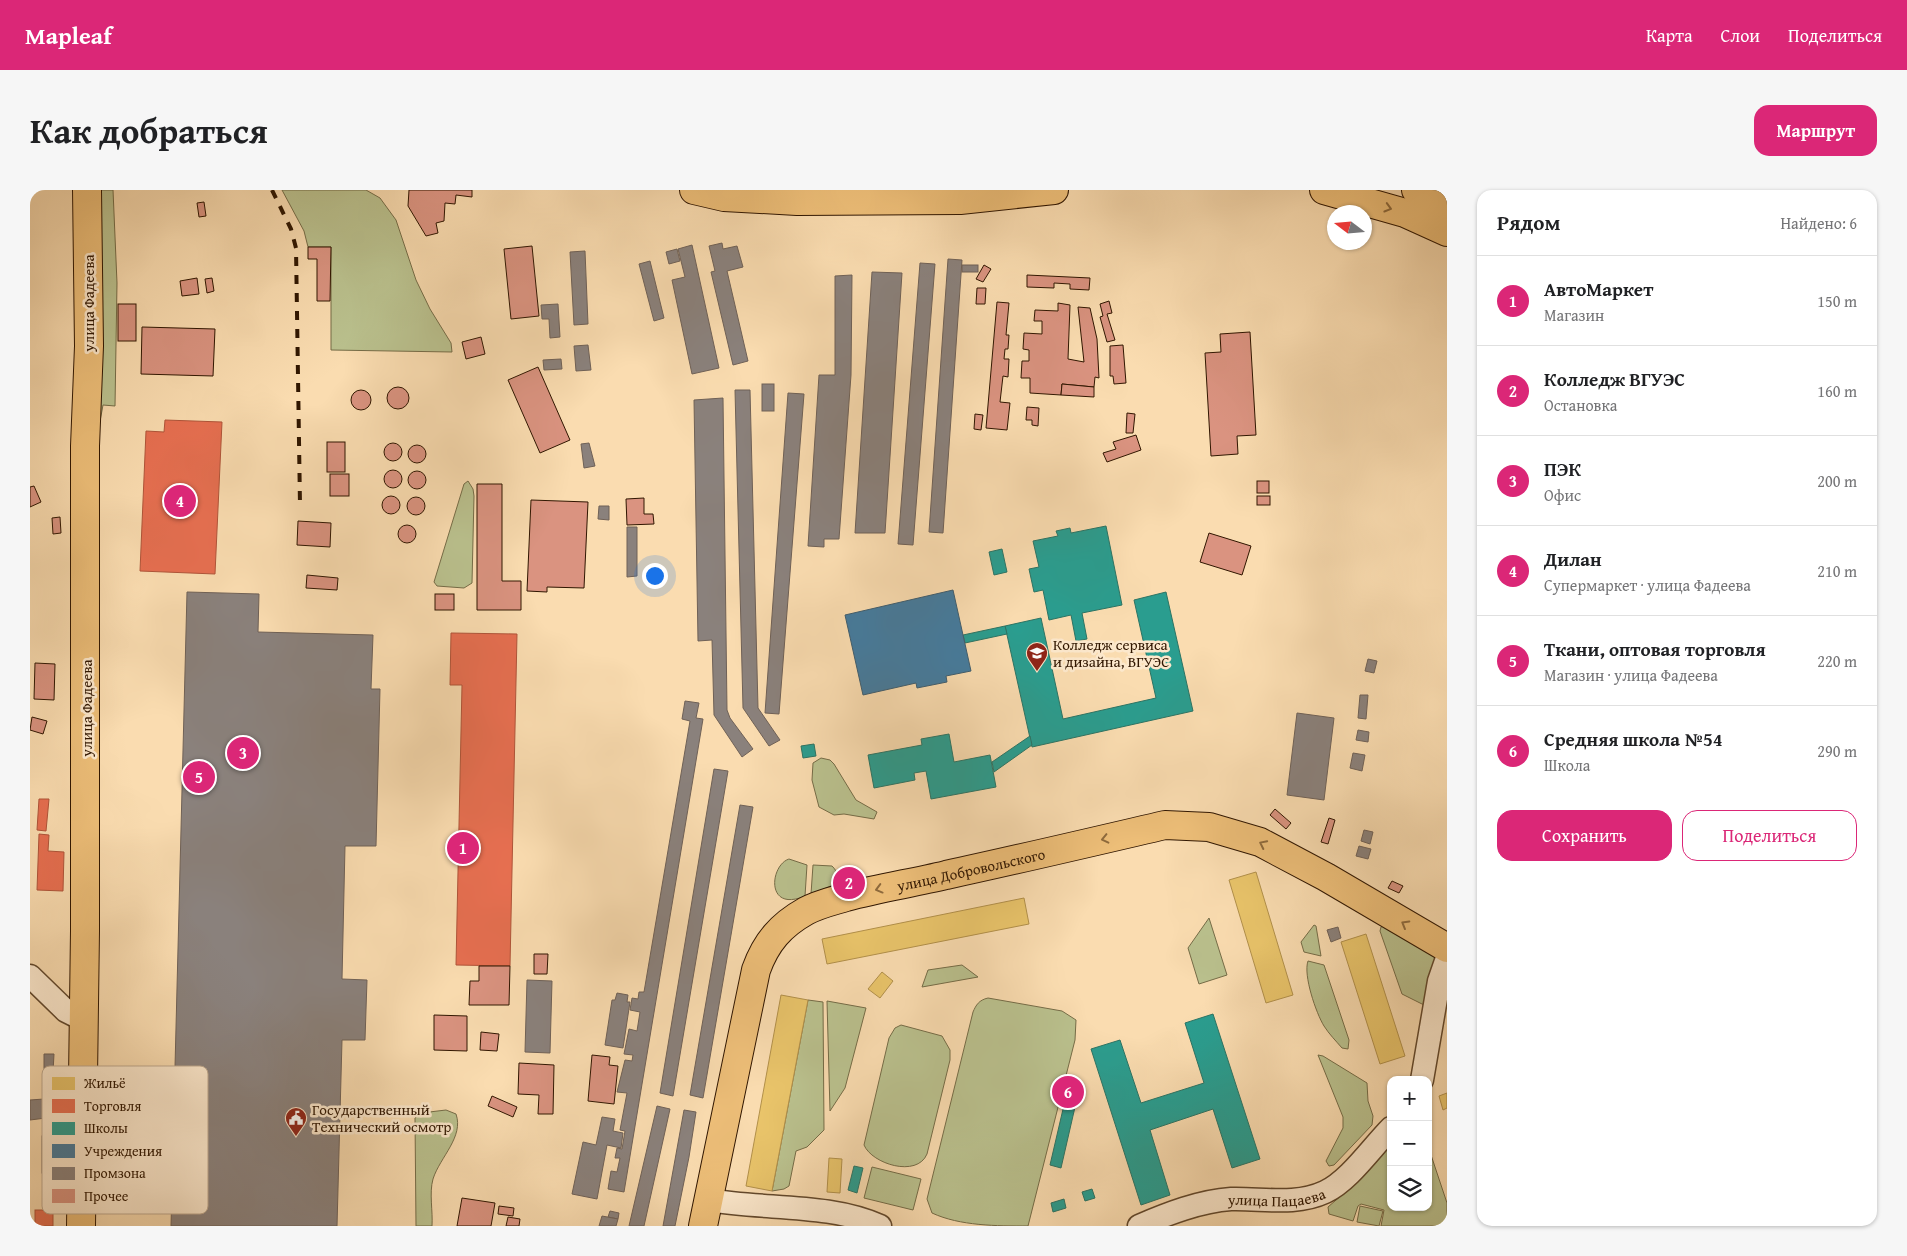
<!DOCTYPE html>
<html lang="ru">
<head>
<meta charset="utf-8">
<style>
  :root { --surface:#fff; --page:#f6f6f6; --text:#202124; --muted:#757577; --line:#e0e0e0; --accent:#db2777 }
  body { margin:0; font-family:"Gentium Book Plus",serif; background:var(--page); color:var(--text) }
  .controls { position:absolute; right:15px; bottom:15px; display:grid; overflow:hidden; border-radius:10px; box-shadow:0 1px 4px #0004 }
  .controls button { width:45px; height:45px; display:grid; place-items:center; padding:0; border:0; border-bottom:1px solid var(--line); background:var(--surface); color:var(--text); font:25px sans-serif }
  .compass { position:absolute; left:1297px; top:15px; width:45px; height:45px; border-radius:50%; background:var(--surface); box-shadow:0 1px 4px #0004; rotate:286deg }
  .you { position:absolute; left:624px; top:385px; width:18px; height:18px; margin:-12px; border:4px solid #fff; border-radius:50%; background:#1a73e8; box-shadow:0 0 0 8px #1a73e833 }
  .badge { display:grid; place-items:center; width:32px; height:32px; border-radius:50%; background:var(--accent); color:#fff; font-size:16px; font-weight:700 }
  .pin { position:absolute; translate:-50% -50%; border:2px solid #fff; box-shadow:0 1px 5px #0006 }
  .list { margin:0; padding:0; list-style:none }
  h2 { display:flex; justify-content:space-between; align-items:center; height:65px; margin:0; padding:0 20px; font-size:21px }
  h2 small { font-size:16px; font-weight:400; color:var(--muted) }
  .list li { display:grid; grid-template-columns:32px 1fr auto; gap:15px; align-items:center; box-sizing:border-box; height:90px; padding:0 20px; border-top:1px solid var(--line) }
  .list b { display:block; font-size:19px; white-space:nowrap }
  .list p { margin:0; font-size:16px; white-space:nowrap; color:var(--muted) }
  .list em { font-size:16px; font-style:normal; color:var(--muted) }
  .actions { display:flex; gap:10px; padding:15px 20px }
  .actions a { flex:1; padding:11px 0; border:1px solid var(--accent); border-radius:15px; text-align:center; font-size:18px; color:var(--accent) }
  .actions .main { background:var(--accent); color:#fff }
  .icon { flex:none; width:28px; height:28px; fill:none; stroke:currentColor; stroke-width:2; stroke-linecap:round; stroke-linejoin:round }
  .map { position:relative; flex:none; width:1417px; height:1036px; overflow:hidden; border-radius:15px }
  header { display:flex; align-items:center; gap:30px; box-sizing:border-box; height:70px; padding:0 25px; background:var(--accent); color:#fff }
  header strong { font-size:24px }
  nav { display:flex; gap:28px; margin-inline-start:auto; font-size:18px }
  .intro { display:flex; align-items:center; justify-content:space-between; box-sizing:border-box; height:120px; padding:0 30px }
  h1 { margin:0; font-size:35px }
  .button { padding:12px 22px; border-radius:15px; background:var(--accent); color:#fff; font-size:18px; font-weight:700 }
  main { display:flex; gap:30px; padding:0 30px }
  aside { flex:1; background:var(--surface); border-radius:15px; box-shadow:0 1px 4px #0004 }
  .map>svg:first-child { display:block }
</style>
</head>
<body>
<header>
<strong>Mapleaf</strong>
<nav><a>Карта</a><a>Слои</a><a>Поделиться</a></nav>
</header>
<div class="intro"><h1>Как добраться</h1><a class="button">Маршрут</a></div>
<main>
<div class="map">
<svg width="1417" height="1036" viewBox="0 0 1417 1036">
  <rect width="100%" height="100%" fill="#fadcb0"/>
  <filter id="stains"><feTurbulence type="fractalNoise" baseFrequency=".004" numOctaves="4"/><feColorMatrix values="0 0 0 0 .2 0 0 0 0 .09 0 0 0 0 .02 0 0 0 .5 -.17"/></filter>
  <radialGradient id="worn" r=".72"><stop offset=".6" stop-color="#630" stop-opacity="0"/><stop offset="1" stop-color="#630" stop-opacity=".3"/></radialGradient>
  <g fill="#bac18e" stroke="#756c47">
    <path d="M65,0H83L87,93L85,216L73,215L67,248Z"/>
    <path d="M252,0H336L350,8L366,30L386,90L400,119L421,153L422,162L301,160V57H278L274,41Z"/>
    <path d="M438,291L443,299L444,306L442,393L434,398L407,396L404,392L434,294Z"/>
    <path d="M791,568L800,570L804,574L826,610L847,622L844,629L814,624L804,625L789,617L782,590L783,573Z"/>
    <path d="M759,669L777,675L775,706C735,723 740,675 759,669Z"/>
    <path d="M783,675L802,676C808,682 809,687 806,694L781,704Z"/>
    <path d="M1179,728L1197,785L1169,794L1158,758Z"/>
    <path d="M1356,734L1405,763L1407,769L1396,816L1372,804L1350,741L1351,737Z"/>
    <path d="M1284,735L1286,736L1291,766L1274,762L1271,752Z"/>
    <path d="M1278,771L1294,775L1319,850L1318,859L1312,858C1306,851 1299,844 1294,836C1286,823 1273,785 1278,771Z"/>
    <path d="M932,775L948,787L892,797L898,780Z"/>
    <path d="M958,808L1032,821L1046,830L1045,850L998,1036C967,1036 930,1036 902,1023L897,1009L943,822C946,815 949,810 958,808Z"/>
    <path d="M778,810L793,812L794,940L777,957L766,961L759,996L754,999L742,1001Z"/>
    <path d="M797,811L836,818L815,898L800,921Z"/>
    <path d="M871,835L912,846L920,860V870L897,964C887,988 842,974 834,955L859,848L865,838Z"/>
    <path d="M1288,865L1293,866L1337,893L1338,911L1343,926L1342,935L1304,975L1299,976L1296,971L1313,938V927Z"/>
    <path d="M416,920L426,924C434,947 410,967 403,989C399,1003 403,1021 402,1036H386L385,928L391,923Z"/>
    <path d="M1361,952V1017H1398V956L1417,1013V1036H1351L1354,1020L1331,1014L1328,1016L1323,1031L1299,1024L1298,1017L1321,997Z"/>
    <path d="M842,977L891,989L883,1020L834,1008Z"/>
    <path d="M1330,1016L1353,1021L1349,1036L1327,1032Z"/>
  </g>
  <g fill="#e9c46a" stroke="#b2904a">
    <path d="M1226,682L1263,805L1236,813L1199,690Z"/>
    <path d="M994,708L999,734L797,774L792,749Z"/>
    <path d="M1336,744L1375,866L1350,874L1311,752Z"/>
    <path d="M852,782L863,791L850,808L838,799Z"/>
    <path d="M751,805L778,810L742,1001L716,996Z"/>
    <path d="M1417,903V918L1413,920L1409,906Z"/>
    <path d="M799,968L812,969L810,1003L797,1002Z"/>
  </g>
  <g fill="#e76f51" stroke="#b05439">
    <path d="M135,230L192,232L185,384L110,381L116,241L134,242Z"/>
    <path d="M421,443L487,444L480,776L426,775L432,495H420Z"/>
    <path d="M9,609H19L16,641L7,640Z"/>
    <path d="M9,644L19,645L18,661L34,662L33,701L7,700Z"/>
    <rect x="5" y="1020" width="18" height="16"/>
  </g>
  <g fill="#2a9d8f" stroke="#2c7464">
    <path d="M1076,336L1092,415L1052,423L1057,449L1046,451L1041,425L1019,430L1013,400L1004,402L999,379L1009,377L1003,351L1028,346L1026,341L1040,338L1041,343Z"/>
    <path d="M972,359L977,382L964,385L959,362Z"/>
    <path d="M1136,402L1163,521L1002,557L975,436L1011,428L1033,529L1126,508L1104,410Z"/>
    <path d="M975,436L977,444L935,453L933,445Z"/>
    <path d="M919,544L924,572L960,565L966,597L901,609L896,581L884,583L885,590L844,598L838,565L892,555L891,549Z"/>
    <path d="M1000,546L1002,555L964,582L962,572Z"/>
    <path d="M784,554L786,566L773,568L771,556Z"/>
    <path d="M1183,824L1230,969L1202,978L1183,919L1120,940L1140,1005L1111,1015L1061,859L1090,850L1111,913L1174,893L1155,833Z"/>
    <path d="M1037,902L1048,904L1031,978L1020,975Z"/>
    <path d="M824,976L833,978L827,1003L818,1000Z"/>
    <path d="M1062,999L1065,1008L1055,1011L1052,1002Z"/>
    <path d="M1034,1009L1036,1018L1023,1022L1021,1013Z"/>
  </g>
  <path fill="#457b9d" stroke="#3f5d6e" d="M923,400L941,481L916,486L917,492L887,498L886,493L833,505L815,425Z"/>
  <g fill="#8a817c" stroke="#6f6157">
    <path d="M692,53L693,59L707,56L713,77L697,81L718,171L703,175L681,82L685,81L679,56Z"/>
    <path d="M662,55L689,178L662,184L642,90L655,87L648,59Z"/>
    <path d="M647,59L650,71L639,74L636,62Z"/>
    <path d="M555,61L558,134L544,135L540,62Z"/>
    <path d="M918,69L932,70L913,343L899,342Z"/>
    <path d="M620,71L634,128L624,131L609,74Z"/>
    <path d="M890,73L905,74L883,355L868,354Z"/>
    <rect x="932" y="75" width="16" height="7"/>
    <path d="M842,82L872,83L855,343H825Z"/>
    <path d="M822,85L821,185L809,349H794V357L778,356L789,185H805V86Z"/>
    <path d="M528,114L530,147L520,148L519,129H512L511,115Z"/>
    <path d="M558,155L561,180L546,181L544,156Z"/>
    <path d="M531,169L532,179L514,180L513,170Z"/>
    <rect x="732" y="194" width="12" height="27"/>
    <path d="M705,200H720L728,518L750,550L739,556L713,518Z"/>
    <path d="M758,203L774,204L749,524L735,523Z"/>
    <path d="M693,208L697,520L700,528L723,559L712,567L684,525L682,450L668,451L664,210Z"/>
    <path d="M559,253L565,276L554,278L551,254Z"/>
    <path d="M569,316H579V330L568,329Z"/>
    <path d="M597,337H607V386L597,387Z"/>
    <path d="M157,402L229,404L228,442L343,445L341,499H350L346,656H315L312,789L337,790L335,850H312L307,1036H141Z"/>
    <path d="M1338,469L1347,471L1344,483L1335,481Z"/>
    <path d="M1330,505H1338L1336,529L1328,528Z"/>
    <path d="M655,511L669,513L666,528L673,529L594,1002L578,999L581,981L587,982L590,968H585L587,958L592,959L595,941L590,940L597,903L587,902L595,870L602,871L603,865L594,864L599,839L607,841L610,822L600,820L602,808L608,809L609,802H614L660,531L652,529Z"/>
    <path d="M1267,523L1304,528L1294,610L1257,605Z"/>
    <path d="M1328,540L1339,542L1338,552L1326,550Z"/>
    <path d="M1323,563L1335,565L1332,581L1320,578Z"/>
    <path d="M684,579L698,581L643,906L630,903Z"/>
    <path d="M710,615L723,617L673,908L660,905Z"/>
    <path d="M1334,640L1343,642L1340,654L1331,651Z"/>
    <path d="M1329,656L1341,659L1338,669L1326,666Z"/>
    <path d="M1308,737L1311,748L1301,752L1297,740Z"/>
    <path d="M497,790L522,791L520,863L495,862Z"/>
    <path d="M587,803L598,805L597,812H600L593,858L575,855L582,810H585Z"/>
    <path d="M14,864H24L23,882H14Z"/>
    <path d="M14,909L16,928L0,930V910Z"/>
    <path d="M627,916L640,919L614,1036H599Z"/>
    <path d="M654,920L666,922L659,967L645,1036H633Z"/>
    <path d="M572,927L585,929L583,941L593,943L591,958L577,955L567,1009L542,1004L553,952L566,955Z"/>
    <rect x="12" y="946" width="11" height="37"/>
    <path d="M580,1021L589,1023L588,1029L578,1027Z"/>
    <path d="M572,1026L588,1029L586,1036H569Z"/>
  </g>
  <g fill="#da9380" stroke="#301600">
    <path d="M379,0H442V7L426,5L425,14L415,13L414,31L406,33L408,43L396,46L378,16Z"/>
    <path d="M174,12L176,26L169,27L167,13Z"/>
    <path d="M502,56L509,126L481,129L474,59Z"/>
    <path d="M278,57H301L300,111H287V69H278Z"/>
    <path d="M954,75L961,79L953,92L946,89Z"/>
    <path d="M997,85L1060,88L1059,100L1040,99V94L1024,93V98L997,97Z"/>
    <path d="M167,88L169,104L152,106L150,91Z"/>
    <path d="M182,88L184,101L177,103L175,89Z"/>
    <path d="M947,98H956L955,114H946Z"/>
    <path d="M1079,111L1082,123L1077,124L1085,150L1077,152L1070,127L1073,126L1070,114Z"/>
    <path d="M967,112L979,113L976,145H979L978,159H975L974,169H979L978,187L973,186L970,212L980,213L977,240L956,238Z"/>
    <path d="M1028,113L1040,115L1038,169L1054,172L1048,117L1060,118L1067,149L1069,188L1065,187L1064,197L1032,194L1031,205L1000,203V188H991L992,171H999V160L993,159L994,143L1012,144V131H1004L1005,120L1028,121Z"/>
    <rect x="88" y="114" width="18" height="37"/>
    <path d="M112,137L185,139L183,186L111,184Z"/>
    <path d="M1220,142L1226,245L1207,246L1208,264L1181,266L1175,163L1191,162L1190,144Z"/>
    <path d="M451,147L455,164L436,169L432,152Z"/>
    <path d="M1093,155L1096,193L1084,194L1083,186H1080V156Z"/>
    <path d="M508,177L540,250L510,263L478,190Z"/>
    <path d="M1032,194L1064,197V207L1031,205Z"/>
    <circle cx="368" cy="208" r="11"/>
    <circle cx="331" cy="210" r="10"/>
    <path d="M997,217L1009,218L1008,236L1002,235V230H996Z"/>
    <path d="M1097,223L1105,224L1103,243H1096Z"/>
    <path d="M945,224L953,225L951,240L944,239Z"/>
    <path d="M1106,245L1111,260L1077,272L1073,263L1086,259L1083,252Z"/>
    <rect x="297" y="252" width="18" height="30"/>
    <circle cx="363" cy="262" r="9"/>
    <circle cx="387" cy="264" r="9"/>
    <circle cx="363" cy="289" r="9"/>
    <circle cx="387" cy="290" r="9"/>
    <rect x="300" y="284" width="19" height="22"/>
    <rect x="1227" y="291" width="12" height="12"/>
    <path d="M447,294H472V391H491V420H447Z"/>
    <path d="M4,296L11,312L0,317V297Z"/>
    <rect x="1227" y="306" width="13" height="9"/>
    <circle cx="361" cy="315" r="9"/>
    <circle cx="386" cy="316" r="9"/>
    <path d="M614,308V324H623L624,334L597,335L596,309Z"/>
    <path d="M501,310L558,312L554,398L517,397V402L497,401Z"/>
    <path d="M30,327L31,343L23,344L22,328Z"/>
    <path d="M268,331L301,333L300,357L267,355Z"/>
    <circle cx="377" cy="344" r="9"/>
    <path d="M1179,343L1221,356L1212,385L1170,372Z"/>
    <path d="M277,385L308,388L307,400L276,398Z"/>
    <rect x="405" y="404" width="19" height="16"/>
    <path d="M5,473L25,474L24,510L4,509Z"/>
    <path d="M2,527L17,531L13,544L0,540Z"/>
    <path d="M1245,619L1261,633L1256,639L1240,625Z"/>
    <path d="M1299,628L1305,630L1298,654L1291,652Z"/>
    <path d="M1362,691L1373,696L1369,703L1358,698Z"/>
    <path d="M504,764H518L517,784H504Z"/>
    <path d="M449,776H480L479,815H439L440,791H449Z"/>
    <path d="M404,825L437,826V861L404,860Z"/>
    <path d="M451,842L469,844L467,861L450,860Z"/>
    <path d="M562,865L580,867L579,875L588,876L584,914L558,911Z"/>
    <path d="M489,873L524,875L523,924H508L509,905L488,904Z"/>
    <path d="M462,906L487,917L483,927L458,916Z"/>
    <path d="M432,1008L465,1013L461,1036H427Z"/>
    <path d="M469,1016L484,1018L483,1026L468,1024Z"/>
    <path d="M478,1027L490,1029L489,1036H476Z"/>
  </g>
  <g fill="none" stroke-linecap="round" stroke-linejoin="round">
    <g stroke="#62482c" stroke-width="25">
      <g id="minor">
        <path d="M0,786L36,821L54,830"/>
        <path d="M1392,890L1409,791L1417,768"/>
        <path d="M680,1010C735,1020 799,1013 850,1036"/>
        <path id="s1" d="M1109,1036C1137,1024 1170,1011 1201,1009C1232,1008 1265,1016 1295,1002C1319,991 1342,957 1361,938"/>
      </g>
    </g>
    <g stroke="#301600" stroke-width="30">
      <g id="major">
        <path d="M51,1036L55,741V256L59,156L57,0"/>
        <path id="s2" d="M673,1036L726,780C736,752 751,735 776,721C789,714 803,711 816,707C849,698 883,693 916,685C990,669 1062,652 1135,635L1179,637L1230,652L1296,687L1417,758"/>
      </g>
    </g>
    <g stroke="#301600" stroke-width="30">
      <g id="highway">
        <path d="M664,0L694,7L767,11L930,10L1024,0"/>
        <path d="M1294,0L1375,23L1417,42"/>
        <path d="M1386,0L1417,15"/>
      </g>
    </g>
    <use href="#minor" stroke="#fce8cc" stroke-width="22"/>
    <use href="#major" stroke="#edbe78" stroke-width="28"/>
    <use href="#highway" stroke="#edbe78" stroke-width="28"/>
    <path stroke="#301600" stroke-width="4" stroke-dasharray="9 9" stroke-linecap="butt" d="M242,0L261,39L266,58L270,315"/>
  </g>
  <defs><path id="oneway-chevron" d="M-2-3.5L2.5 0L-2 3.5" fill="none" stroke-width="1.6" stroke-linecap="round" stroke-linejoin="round" transform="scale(1.25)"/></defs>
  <g stroke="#8e6a3c">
    <use href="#oneway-chevron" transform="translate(1358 18) rotate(16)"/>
    <use href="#oneway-chevron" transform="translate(1075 649) rotate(167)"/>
    <use href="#oneway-chevron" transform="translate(1233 654) rotate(-154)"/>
    <use href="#oneway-chevron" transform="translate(849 699) rotate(165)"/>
    <use href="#oneway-chevron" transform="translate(1375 734) rotate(-150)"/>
  </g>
  <defs>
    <g id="university-pin" transform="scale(1.125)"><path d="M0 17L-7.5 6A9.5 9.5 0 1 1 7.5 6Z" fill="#8f2418" stroke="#fce8cc"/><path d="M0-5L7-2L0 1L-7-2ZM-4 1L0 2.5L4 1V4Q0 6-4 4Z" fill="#fff"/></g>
    <g id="civic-pin" transform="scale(1.125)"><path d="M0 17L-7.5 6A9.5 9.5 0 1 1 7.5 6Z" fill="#8f2418" stroke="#fce8cc"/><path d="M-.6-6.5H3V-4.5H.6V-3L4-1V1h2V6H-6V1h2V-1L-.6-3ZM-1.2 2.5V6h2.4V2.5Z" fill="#fff"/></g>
  </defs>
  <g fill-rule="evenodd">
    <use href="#university-pin" x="1007" y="463"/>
    <use href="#civic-pin" x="266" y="928"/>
  </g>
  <g text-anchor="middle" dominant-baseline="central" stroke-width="5" stroke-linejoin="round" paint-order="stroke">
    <g font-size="15" fill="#301600" stroke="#fce8cc">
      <text transform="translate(58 113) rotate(-90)">улица Фадеева</text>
      <text transform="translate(56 518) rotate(-90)">улица Фадеева</text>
      <text stroke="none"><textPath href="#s2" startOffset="511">улица Добровольского</textPath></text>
      <text stroke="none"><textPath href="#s1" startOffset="142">улица Пацаева</textPath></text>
    </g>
    <g font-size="15" fill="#301600" stroke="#fce8cc" text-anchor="start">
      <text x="1023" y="454">Колледж сервиса<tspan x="1023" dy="17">и дизайна, ВГУЭС</tspan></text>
      <text x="282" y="919">Государственный<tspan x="282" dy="17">Технический осмотр</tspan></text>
    </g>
  </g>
  <rect x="12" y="876" width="166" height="148" rx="8" fill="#fce8cc" stroke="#bfa98f" stroke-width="1"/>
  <rect x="22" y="887" width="23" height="13" fill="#e9c46a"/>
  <rect x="22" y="909" width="23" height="14" fill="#e76f51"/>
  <rect x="22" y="932" width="23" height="13" fill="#2a9d8f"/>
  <rect x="22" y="954" width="23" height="14" fill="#457b9d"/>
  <rect x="22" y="977" width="23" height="13" fill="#8a817c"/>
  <rect x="22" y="999" width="23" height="14" fill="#da9380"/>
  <g font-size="14" fill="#301600">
    <text x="54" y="898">Жильё</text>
    <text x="54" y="921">Торговля</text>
    <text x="54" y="943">Школы</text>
    <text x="54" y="966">Учреждения</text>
    <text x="54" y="988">Промзона</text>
    <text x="54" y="1011">Прочее</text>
  </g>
  <rect width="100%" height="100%" filter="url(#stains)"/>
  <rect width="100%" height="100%" fill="url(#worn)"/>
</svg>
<div class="controls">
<button>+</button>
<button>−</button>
<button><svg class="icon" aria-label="layers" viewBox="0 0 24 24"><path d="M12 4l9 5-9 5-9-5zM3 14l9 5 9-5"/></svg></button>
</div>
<svg class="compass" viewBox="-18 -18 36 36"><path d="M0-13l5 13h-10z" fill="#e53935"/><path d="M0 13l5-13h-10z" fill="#757577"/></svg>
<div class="you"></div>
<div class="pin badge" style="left:433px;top:658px">1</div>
<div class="pin badge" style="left:819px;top:693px">2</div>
<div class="pin badge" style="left:213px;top:563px">3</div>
<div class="pin badge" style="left:150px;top:311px">4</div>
<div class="pin badge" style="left:169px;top:587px">5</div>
<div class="pin badge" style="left:1038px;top:902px">6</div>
</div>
<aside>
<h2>Рядом<small>Найдено: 6</small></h2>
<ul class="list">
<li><span class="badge">1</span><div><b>АвтоМаркет</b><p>Магазин</p></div><em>150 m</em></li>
<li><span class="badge">2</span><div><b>Колледж ВГУЭС</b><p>Остановка</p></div><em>160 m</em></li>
<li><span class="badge">3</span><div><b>ПЭК</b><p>Офис</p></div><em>200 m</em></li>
<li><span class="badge">4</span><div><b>Дилан</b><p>Супермаркет · улица Фадеева</p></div><em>210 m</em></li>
<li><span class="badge">5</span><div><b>Ткани, оптовая торговля</b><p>Магазин · улица Фадеева</p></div><em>220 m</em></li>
<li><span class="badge">6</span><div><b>Средняя школа №54</b><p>Школа</p></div><em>290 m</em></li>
</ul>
<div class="actions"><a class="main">Сохранить</a><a>Поделиться</a></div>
</aside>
</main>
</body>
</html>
